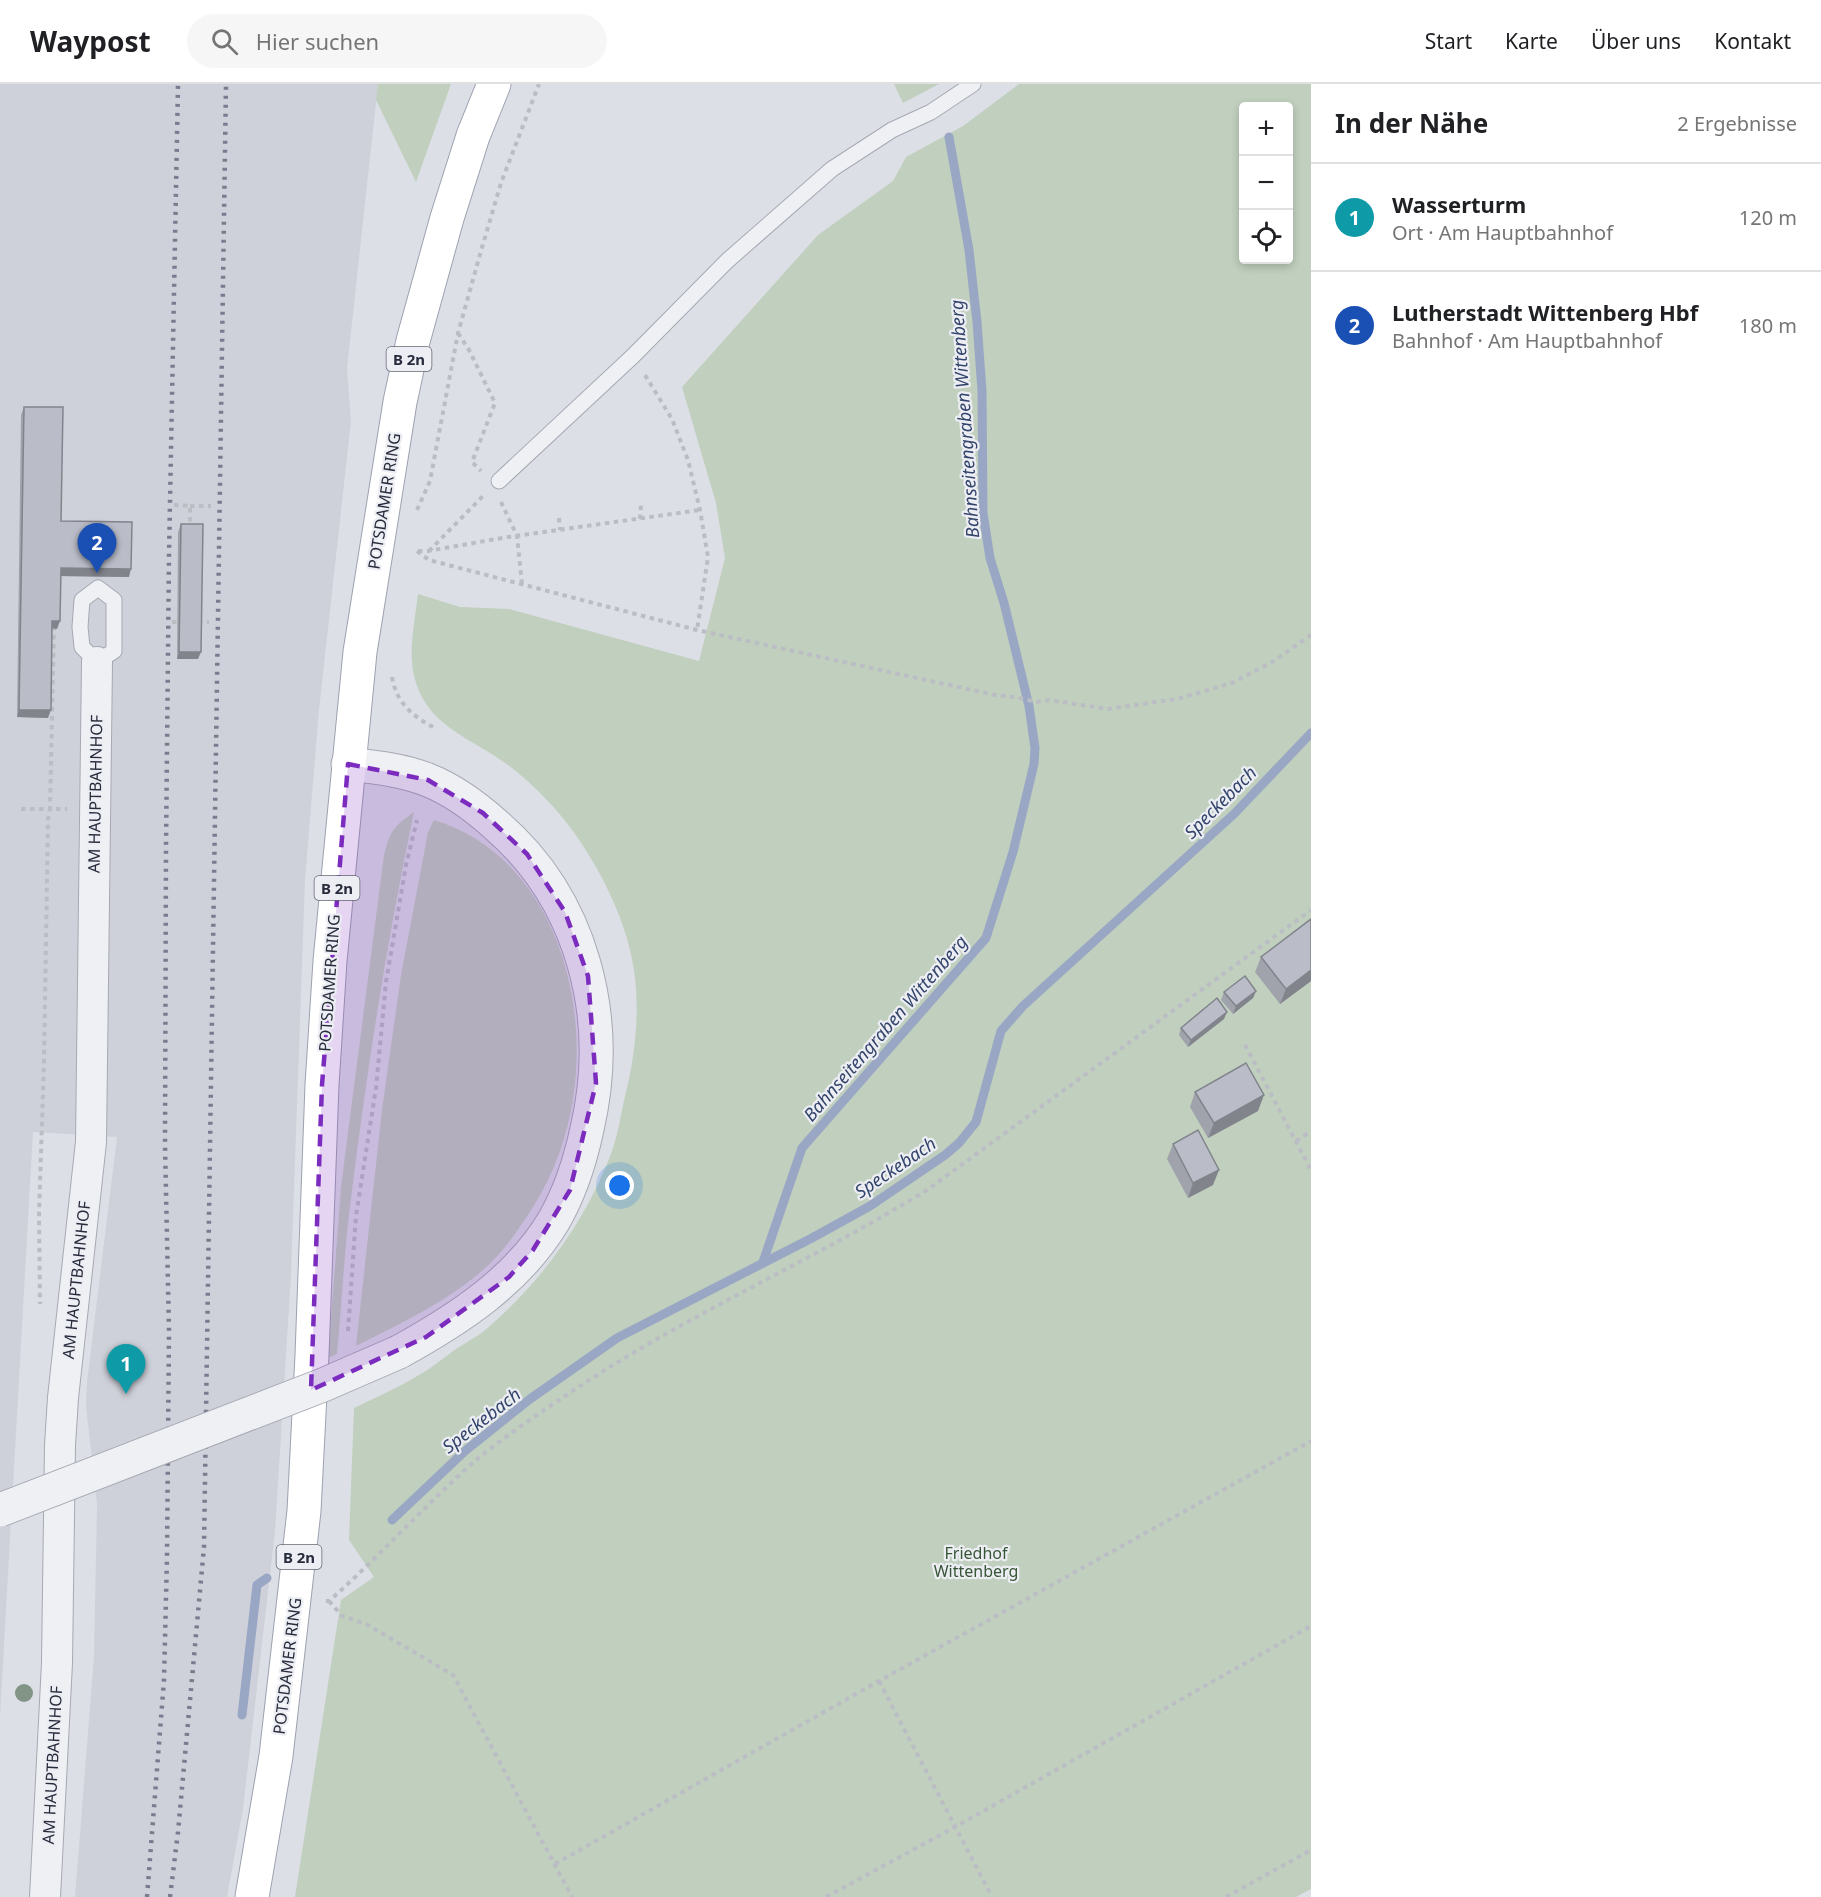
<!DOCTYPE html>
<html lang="de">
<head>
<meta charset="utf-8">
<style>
  :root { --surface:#fff; --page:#f6f6f6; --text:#202124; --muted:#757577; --line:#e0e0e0; --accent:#c44948 }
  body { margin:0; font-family:"Noto Sans",sans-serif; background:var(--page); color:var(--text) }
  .controls { position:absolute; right:18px; top:18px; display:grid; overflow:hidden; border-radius:6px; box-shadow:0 3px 9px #0003 }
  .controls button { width:54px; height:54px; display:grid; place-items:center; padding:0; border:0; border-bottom:2px solid var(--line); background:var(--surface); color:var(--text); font:30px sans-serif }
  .you { position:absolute; left:620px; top:1102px; width:21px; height:21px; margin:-15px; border:4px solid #fff; border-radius:50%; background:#1a73e8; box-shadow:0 0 0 9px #1a73e833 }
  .badge { display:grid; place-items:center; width:39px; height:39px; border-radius:50%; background:var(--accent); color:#fff; font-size:20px; font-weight:700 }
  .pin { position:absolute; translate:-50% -50px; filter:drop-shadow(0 2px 3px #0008) }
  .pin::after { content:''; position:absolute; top:32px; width:21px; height:18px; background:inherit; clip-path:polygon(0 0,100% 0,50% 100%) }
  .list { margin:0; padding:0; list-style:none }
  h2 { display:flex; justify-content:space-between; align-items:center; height:78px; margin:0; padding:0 24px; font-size:26px }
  h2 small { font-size:20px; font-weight:400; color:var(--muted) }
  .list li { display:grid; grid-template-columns:39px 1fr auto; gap:18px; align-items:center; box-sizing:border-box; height:108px; padding:0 24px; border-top:2px solid var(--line) }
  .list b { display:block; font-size:22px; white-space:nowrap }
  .list p { margin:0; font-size:20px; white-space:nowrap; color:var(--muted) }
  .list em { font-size:20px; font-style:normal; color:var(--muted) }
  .icon { flex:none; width:33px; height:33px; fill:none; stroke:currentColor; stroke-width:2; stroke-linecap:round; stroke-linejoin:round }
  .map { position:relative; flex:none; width:1311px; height:1813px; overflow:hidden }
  header { display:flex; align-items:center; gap:36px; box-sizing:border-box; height:84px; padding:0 30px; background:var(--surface); border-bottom:2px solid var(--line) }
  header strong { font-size:28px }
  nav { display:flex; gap:33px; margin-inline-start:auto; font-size:21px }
  .search { width:420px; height:54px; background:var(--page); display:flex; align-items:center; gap:15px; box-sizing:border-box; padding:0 21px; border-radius:33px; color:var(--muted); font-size:22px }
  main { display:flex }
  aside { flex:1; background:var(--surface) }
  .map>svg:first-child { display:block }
</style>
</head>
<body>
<header>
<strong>Waypost</strong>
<div class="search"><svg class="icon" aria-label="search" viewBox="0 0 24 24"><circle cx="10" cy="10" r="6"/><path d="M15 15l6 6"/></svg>Hier suchen</div>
<nav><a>Start</a><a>Karte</a><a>Über uns</a><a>Kontakt</a></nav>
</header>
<main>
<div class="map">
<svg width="1311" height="1813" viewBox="0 0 1311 1813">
  <rect width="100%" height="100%" fill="#dddfe6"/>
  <path fill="#cfd1da" d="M0,0H378L347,285L351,337L319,626L305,796L291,1191L275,1447L243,1725L227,1813H75L94,1572L97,1421L86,1322L87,1298L117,1053L33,1048L0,1632Z"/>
  <g fill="#c0cfbe" fill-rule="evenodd">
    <path d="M378,0H451L416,98L376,16Z"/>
    <path d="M894,0H939L903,19Z"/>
    <path d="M1019,0H1311V1805L1296,1813H295L341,1516L374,1493L349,1456L354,1324C374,1314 395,1305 414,1294C429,1286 442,1275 456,1265C467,1258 480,1251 490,1242C544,1194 587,1135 612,1067C618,1050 621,1030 625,1012C636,970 641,919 632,875C624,833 600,785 575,750C558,726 535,702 512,684C474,654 427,645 414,592C408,566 415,536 418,510L460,523L509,525L699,577L725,474L716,419L682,303L818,151L893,97L906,73L963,42ZM1244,22H1288V176H1244Z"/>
    <path d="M414,728C387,856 367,985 351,1115C344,1167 342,1219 337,1270L328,1274L341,1103L384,771C390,747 394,742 414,728Z"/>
    <path d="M434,736C560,774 599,936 565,1051C554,1091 534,1125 509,1158C472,1207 409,1235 356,1262L382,1026L401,891L428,748Z"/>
  </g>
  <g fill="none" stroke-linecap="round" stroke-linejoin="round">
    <g stroke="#9aa7c4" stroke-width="9">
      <path d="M763,1178L802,1064L986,854L1013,768L1034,680L1035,664L1029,622L1004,519L990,474L983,429L982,307L977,238L969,166L949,53"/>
      <path d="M392,1436L465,1367L530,1315L617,1254L812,1154L870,1122L945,1071L959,1059L976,1038L1001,947L1023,922L1234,730L1311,649"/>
      <path d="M242,1631L257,1501L267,1494"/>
    </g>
    <g stroke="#a6a9b3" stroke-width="17">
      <g id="service">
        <path d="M499,397L633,272L727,177L832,85L892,46L931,28L973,0"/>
        <path d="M98,504L114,516V567L97,578L82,563L80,543L82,516Z"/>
      </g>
    </g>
    <g stroke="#a6a9b3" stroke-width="32">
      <path id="minor" d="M45,1813L57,1579L60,1361L63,1314L91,1058L97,578"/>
    </g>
    <g stroke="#a6a9b3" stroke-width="35">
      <path id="tertiary" d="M348,680C375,683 403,686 428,696C453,706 476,723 496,741C583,816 613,934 587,1045C580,1078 570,1109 553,1138C517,1197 459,1235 399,1268"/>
    </g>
    <g stroke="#9da2b0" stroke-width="35">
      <path id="primary" d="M252,1813L276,1672L304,1427L312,1271L322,1001L330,877L360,568L400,318L413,257L447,134L473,52L494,0"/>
    </g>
    <g stroke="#bbbdc4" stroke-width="4" stroke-dasharray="4.5 4.5" stroke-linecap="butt">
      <path d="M458,249L469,266L495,319L472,378L481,387"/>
      <path d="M645,291L672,335L688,376L700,426L708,473L697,546"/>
      <path d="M501,418L517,452L522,500"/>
      <path d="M174,421L190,422V441"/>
      <path d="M190,422H211"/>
      <path d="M417,426L430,397L458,249L481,167L501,99L539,0"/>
      <path d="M559,434L560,446"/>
      <path d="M640,435L641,421"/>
      <path d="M417,467L429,476L697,546L995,611L1015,613L1037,618L1049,616L1108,625L1177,615L1232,599L1274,577L1311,551"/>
      <path d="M418,467H428L508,453L700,426"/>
      <path d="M429,467L483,412"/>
      <path d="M172,538H181"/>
      <path d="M198,538H209"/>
      <path d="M54,542L50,725H67"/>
      <path d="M392,593C396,618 413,633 435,644"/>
      <path d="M21,725H50L48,735L44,979L39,1129L40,1220"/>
      <path d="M1245,961L1311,1086"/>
      <path d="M1296,1057L1311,1047"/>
      <path d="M348,1247L356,1132L376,1004L386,898L406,781L417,736"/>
      <path d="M326,1517H329C380,1472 425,1421 476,1376C503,1354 539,1329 568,1310C682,1233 810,1178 927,1106L1311,826"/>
      <path d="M329,1517L342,1532L366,1540L453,1591L572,1813"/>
      <path d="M879,1597L992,1813"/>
      <path d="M555,1780L879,1597L1311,1357"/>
      <path d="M826,1813L955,1743L1311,1542"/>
      <path d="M1226,1813L1311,1766"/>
    </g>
    <use href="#service" stroke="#eff0f4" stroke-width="15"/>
    <use href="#minor" stroke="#eff0f4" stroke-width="30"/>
    <use href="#tertiary" stroke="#eff0f4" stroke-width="33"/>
    <use href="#primary" stroke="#fff" stroke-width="33"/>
    <g stroke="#777c8e" stroke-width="4.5" stroke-dasharray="3 6" stroke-linecap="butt">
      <path d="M147,1813L164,1596L167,1473L169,1247L165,1061L166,764L169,471L178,0"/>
      <path d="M170,1813L178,1748L204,1463L226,0"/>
    </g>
    <g stroke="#a6a9b3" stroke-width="35" stroke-linecap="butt">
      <path id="tertiary-bridge" d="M0,1426L323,1301L399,1268"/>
    </g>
    <use href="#tertiary-bridge" stroke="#eff0f4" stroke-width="33"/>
  </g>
  <circle fill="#829485" cx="24" cy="1609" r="9"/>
  <g fill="#a0a3ac">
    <path d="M24,323L61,437L129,493L60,492L57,545L52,544L48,634L17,633L21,331Z"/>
    <path d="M181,440L198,575H177L178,448Z"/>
    <path d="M1311,835V897L1280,920L1255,888L1261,873Z"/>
    <path d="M1256,907L1253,914L1233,930L1221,916L1224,908Z"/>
    <path d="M1224,935L1188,963L1179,951L1181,944Z"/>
    <path d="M1195,1008L1258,1027L1208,1054L1190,1023Z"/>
    <path d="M1173,1060L1213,1101L1188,1114L1167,1075Z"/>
  </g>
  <g fill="#82848c">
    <path d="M61,484L131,485L129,493L58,492Z"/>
    <path d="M52,537H60L57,545L50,544Z"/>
    <path d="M179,568H201L198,575H177Z"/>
    <path d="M19,626H51L48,634L17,633Z"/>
    <path d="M1311,886V897L1280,920L1286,905Z"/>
    <path d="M1256,907L1253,914L1233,930L1236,922Z"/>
    <path d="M1227,928L1224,935L1188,963L1191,956Z"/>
    <path d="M1264,1011L1258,1027L1208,1054L1214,1039Z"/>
    <path d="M1219,1086L1213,1101L1188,1114L1193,1099Z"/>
  </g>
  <g fill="#babdc8" stroke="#82848c" stroke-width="1.5">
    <path d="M24,323H63L61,437L132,438L131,485L61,484L60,537H52L51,626H19Z"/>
    <path d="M181,440H203L201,568H179Z"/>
    <path d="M1311,835V886L1286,905L1261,873Z"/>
    <path d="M1245,892L1256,907L1236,922L1224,908Z"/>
    <path d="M1217,914L1227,928L1191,956L1181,944Z"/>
    <path d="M1246,979L1264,1011L1214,1039L1195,1008Z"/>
    <path d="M1198,1046L1219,1086L1193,1099L1173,1060Z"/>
  </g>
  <path fill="#7b2cbf" fill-opacity="0.2" stroke="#7b2cbf" stroke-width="4.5" stroke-dasharray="12 8" stroke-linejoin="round" d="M348,680L428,696L483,729L527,770L565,828L588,892L596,999L570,1106L533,1166L509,1193L426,1253L311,1306L322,1001Z"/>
  <g text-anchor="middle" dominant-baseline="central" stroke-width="4.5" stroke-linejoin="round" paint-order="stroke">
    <g fill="#eceef3" stroke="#626672" stroke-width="1.5">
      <rect x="386.5" y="263" width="45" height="24" rx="4.5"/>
      <rect x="314.5" y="792" width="45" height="24" rx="4.5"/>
      <rect x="276.5" y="1461" width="45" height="24" rx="4.5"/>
    </g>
    <g font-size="15" font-weight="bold" fill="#272b3b">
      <text x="409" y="275">B 2n</text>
      <text x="337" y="804">B 2n</text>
      <text x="299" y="1473">B 2n</text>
    </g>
    <g font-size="16" fill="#272b3b" stroke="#eceef3">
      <text transform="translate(384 417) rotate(-81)">POTSDAMER RING</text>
      <text transform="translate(95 710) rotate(-89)">AM HAUPTBAHNHOF</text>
      <text transform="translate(329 899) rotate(-86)">POTSDAMER RING</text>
      <text transform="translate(76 1196) rotate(-84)">AM HAUPTBAHNHOF</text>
      <text transform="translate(287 1582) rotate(-83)">POTSDAMER RING</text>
      <text transform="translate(52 1681) rotate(-87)">AM HAUPTBAHNHOF</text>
    </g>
    <g font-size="16" fill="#375636" stroke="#eceef3">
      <text x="976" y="1469">Friedhof<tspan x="976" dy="18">Wittenberg</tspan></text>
    </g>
    <g font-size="18" font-style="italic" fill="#34456c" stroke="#eceef3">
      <text transform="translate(964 335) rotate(-94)">Bahnseitengraben Wittenberg</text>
      <text transform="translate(1220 718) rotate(-45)">Speckebach</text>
      <text transform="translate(885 944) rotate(-49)">Bahnseitengraben Wittenberg</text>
      <text transform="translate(895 1083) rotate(-34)">Speckebach</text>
      <text transform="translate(481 1336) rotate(-38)">Speckebach</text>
    </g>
  </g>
</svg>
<div class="controls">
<button>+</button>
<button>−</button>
<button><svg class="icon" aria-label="locate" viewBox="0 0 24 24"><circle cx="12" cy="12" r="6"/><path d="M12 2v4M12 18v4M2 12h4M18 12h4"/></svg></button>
</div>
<div class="you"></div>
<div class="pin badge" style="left:126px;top:1310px;background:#0f9aa8">1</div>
<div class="pin badge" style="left:97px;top:489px;background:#1a4fb4">2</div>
</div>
<aside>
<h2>In der Nähe<small>2 Ergebnisse</small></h2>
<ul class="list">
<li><span class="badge" style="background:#0f9aa8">1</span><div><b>Wasserturm</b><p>Ort · Am Hauptbahnhof</p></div><em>120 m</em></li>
<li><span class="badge" style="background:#1a4fb4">2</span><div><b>Lutherstadt Wittenberg Hbf</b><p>Bahnhof · Am Hauptbahnhof</p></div><em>180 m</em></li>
</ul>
</aside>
</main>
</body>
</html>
